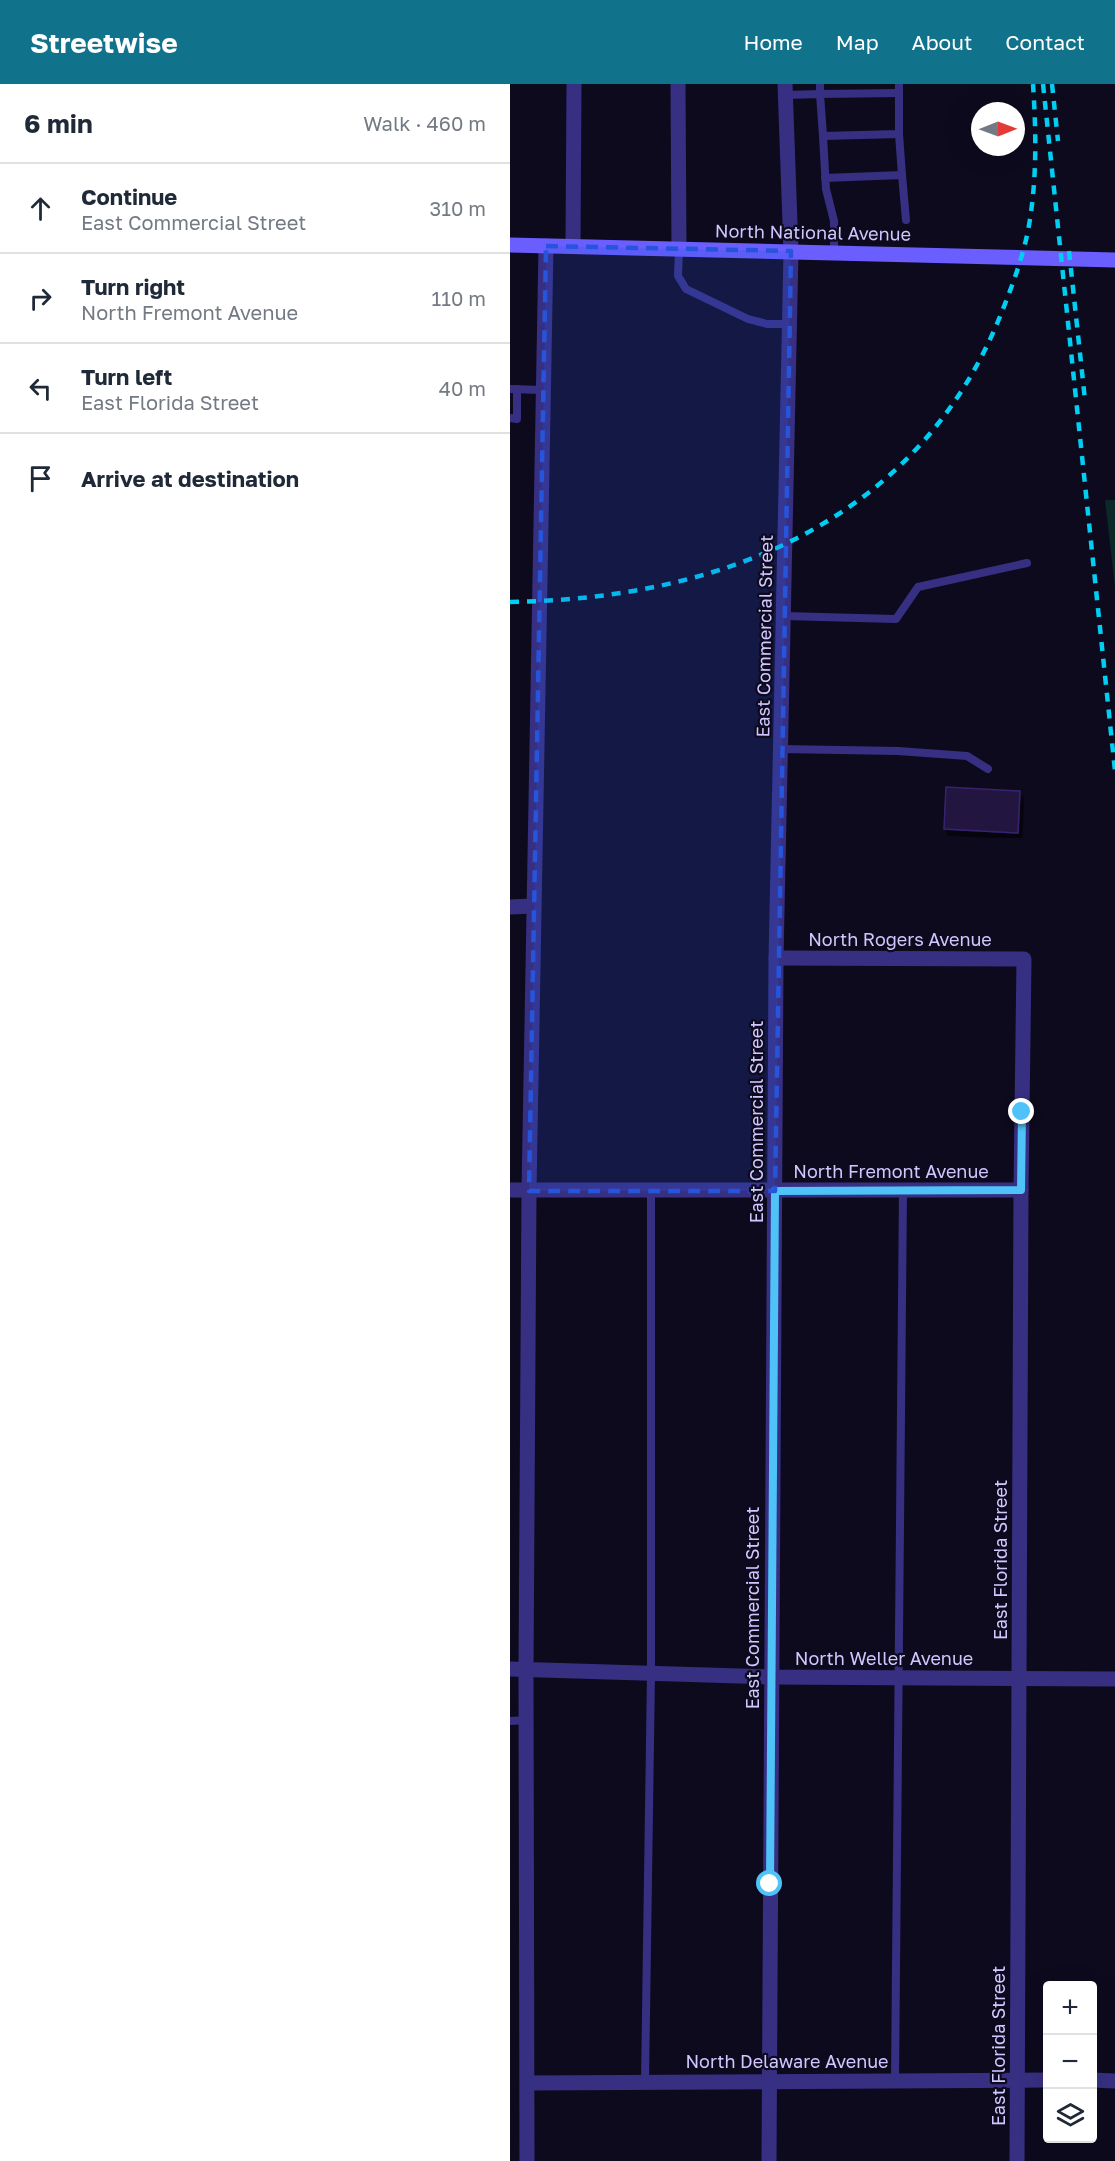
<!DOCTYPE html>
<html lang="en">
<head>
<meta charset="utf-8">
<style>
  :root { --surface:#fff; --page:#f6f6f7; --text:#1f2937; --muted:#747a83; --line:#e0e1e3; --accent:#11738b }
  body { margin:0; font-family:"Golos Text",sans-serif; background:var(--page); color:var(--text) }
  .controls { position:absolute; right:18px; bottom:18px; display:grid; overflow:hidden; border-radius:6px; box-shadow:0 6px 24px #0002 }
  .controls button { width:54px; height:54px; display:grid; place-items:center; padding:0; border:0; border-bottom:2px solid var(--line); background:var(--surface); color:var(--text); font:30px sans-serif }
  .compass { position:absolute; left:461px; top:18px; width:54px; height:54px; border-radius:50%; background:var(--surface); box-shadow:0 6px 24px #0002; rotate:89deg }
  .stop { position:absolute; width:18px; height:18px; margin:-14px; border:4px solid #4fc3f7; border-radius:50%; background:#fff }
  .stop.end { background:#4fc3f7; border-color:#fff; box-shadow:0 2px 6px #0008 }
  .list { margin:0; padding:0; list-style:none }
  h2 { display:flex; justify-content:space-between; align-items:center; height:78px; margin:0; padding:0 24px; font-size:26px }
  h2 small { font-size:20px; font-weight:400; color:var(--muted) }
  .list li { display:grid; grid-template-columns:39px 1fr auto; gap:18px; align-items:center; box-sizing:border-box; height:90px; padding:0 24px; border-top:2px solid var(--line) }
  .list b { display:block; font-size:22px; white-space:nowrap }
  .list p { margin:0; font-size:20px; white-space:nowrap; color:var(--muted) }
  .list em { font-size:20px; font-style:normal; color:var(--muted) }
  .icon { flex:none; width:33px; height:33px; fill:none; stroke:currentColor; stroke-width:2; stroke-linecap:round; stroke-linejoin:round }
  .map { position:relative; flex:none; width:605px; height:2077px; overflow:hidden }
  header { display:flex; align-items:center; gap:36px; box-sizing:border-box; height:84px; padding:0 30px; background:var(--accent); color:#fff }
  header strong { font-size:28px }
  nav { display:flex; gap:33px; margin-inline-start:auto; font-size:21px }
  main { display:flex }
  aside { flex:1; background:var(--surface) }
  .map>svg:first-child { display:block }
</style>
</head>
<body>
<header>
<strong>Streetwise</strong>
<nav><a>Home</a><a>Map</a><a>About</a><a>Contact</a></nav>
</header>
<main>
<aside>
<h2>6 min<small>Walk · 460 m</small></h2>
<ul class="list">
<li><svg class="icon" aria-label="ahead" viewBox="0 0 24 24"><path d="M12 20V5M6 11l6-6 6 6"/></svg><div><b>Continue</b><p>East Commercial Street</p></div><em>310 m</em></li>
<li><svg class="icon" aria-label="right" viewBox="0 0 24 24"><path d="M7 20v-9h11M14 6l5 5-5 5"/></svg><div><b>Turn right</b><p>North Fremont Avenue</p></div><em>110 m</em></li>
<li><svg class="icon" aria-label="left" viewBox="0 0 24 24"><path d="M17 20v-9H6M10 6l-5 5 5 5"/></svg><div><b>Turn left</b><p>East Florida Street</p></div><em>40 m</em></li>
<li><svg class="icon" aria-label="arrive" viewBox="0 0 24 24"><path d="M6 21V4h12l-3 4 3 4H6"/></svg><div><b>Arrive at destination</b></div></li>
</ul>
</aside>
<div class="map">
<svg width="605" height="2077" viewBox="0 0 605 2077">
  <defs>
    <filter id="shadow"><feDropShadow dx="3.5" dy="6" stdDeviation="0" flood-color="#0009"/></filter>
  </defs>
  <rect width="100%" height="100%" fill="#0e0a1e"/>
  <path fill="#0c2829" d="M595,416H605V503Z"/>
  <path fill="#201441" stroke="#37246f" stroke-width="1.5" filter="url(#shadow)" d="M436,703L510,707L508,749L434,745Z"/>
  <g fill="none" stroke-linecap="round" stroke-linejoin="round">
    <g stroke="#373082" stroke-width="8">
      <path d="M310,0V10L389,9"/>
      <path d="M276,11L310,10L313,52L389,50V0"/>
      <path d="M389,50L392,91"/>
      <path d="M313,52L316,105L324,137V168"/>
      <path d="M315,94L392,91L396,136"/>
      <path d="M169,165L168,192L176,205L238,235L257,240H280"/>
      <path d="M0,305L33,306"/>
      <path d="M0,334L7,335V305"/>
      <path d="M274,532L386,535L408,503L517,479"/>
      <path d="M271,665L388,667L457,672L478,685"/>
      <path d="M0,1637L16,1636"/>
      <path d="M385,1996L393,1106"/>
      <path d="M135,1998L141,1590V1107"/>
    </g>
    <g stroke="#373082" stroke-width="15">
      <path d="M168,0L169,165"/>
      <path d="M63,162L64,0"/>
      <path d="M0,823L23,822"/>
      <path d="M266,874L514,875L511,1106L507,2077"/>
      <path d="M0,1106H511"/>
      <path d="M0,1585L260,1593L605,1595"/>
      <path d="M582,1996L605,1997"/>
      <path d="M18,1999L538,1996"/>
      <path d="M17,2077L16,1587L19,1107L36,162"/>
    </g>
    <path stroke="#373082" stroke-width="15" d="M259,2077L266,874L281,167L275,0"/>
    <path stroke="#6a5eff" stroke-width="15" d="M0,161L605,176"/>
    <g stroke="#00cef2" stroke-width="4.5" stroke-dasharray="9 8" stroke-linecap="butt">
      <path d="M533,0L605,687"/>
      <path d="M542,0L548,57"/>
      <path d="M559,167L575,316"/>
      <path d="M0,518C210,515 408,438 491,230C503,200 515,168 520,135C527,90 526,46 523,0"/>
    </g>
  </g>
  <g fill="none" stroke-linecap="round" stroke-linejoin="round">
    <path stroke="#4fc3f7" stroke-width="8" d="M260,1800L265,1107L511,1106L512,1028"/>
  </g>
  <path fill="#2654da" fill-opacity="0.2" stroke="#2654da" stroke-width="4.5" stroke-dasharray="12 8" stroke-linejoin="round" d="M36,162L281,167L265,1107H19Z"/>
  <g text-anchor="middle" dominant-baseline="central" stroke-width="4.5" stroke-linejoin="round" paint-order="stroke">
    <g font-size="18" fill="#d0c7ff" stroke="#0e0a1e">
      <text transform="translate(303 148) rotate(1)">North National Avenue</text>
      <text transform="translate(254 552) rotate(-89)">East Commercial Street</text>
      <text x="390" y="855">North Rogers Avenue</text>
      <text transform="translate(246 1038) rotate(-90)">East Commercial Street</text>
      <text x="381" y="1087">North Fremont Avenue</text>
      <text transform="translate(490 1476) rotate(-90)">East Florida Street</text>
      <text transform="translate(242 1524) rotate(-90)">East Commercial Street</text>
      <text x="374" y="1574">North Weller Avenue</text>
      <text transform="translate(488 1962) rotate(-90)">East Florida Street</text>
      <text x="277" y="1977">North Delaware Avenue</text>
    </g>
  </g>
</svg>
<div class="controls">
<button>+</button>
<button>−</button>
<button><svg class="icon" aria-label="layers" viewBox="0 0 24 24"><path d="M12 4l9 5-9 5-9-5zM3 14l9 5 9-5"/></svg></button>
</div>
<svg class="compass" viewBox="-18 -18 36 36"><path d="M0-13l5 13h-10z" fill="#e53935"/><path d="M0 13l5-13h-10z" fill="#747a83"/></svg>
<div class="stop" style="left:260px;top:1800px"></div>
<div class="stop end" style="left:512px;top:1028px"></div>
</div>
</main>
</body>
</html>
